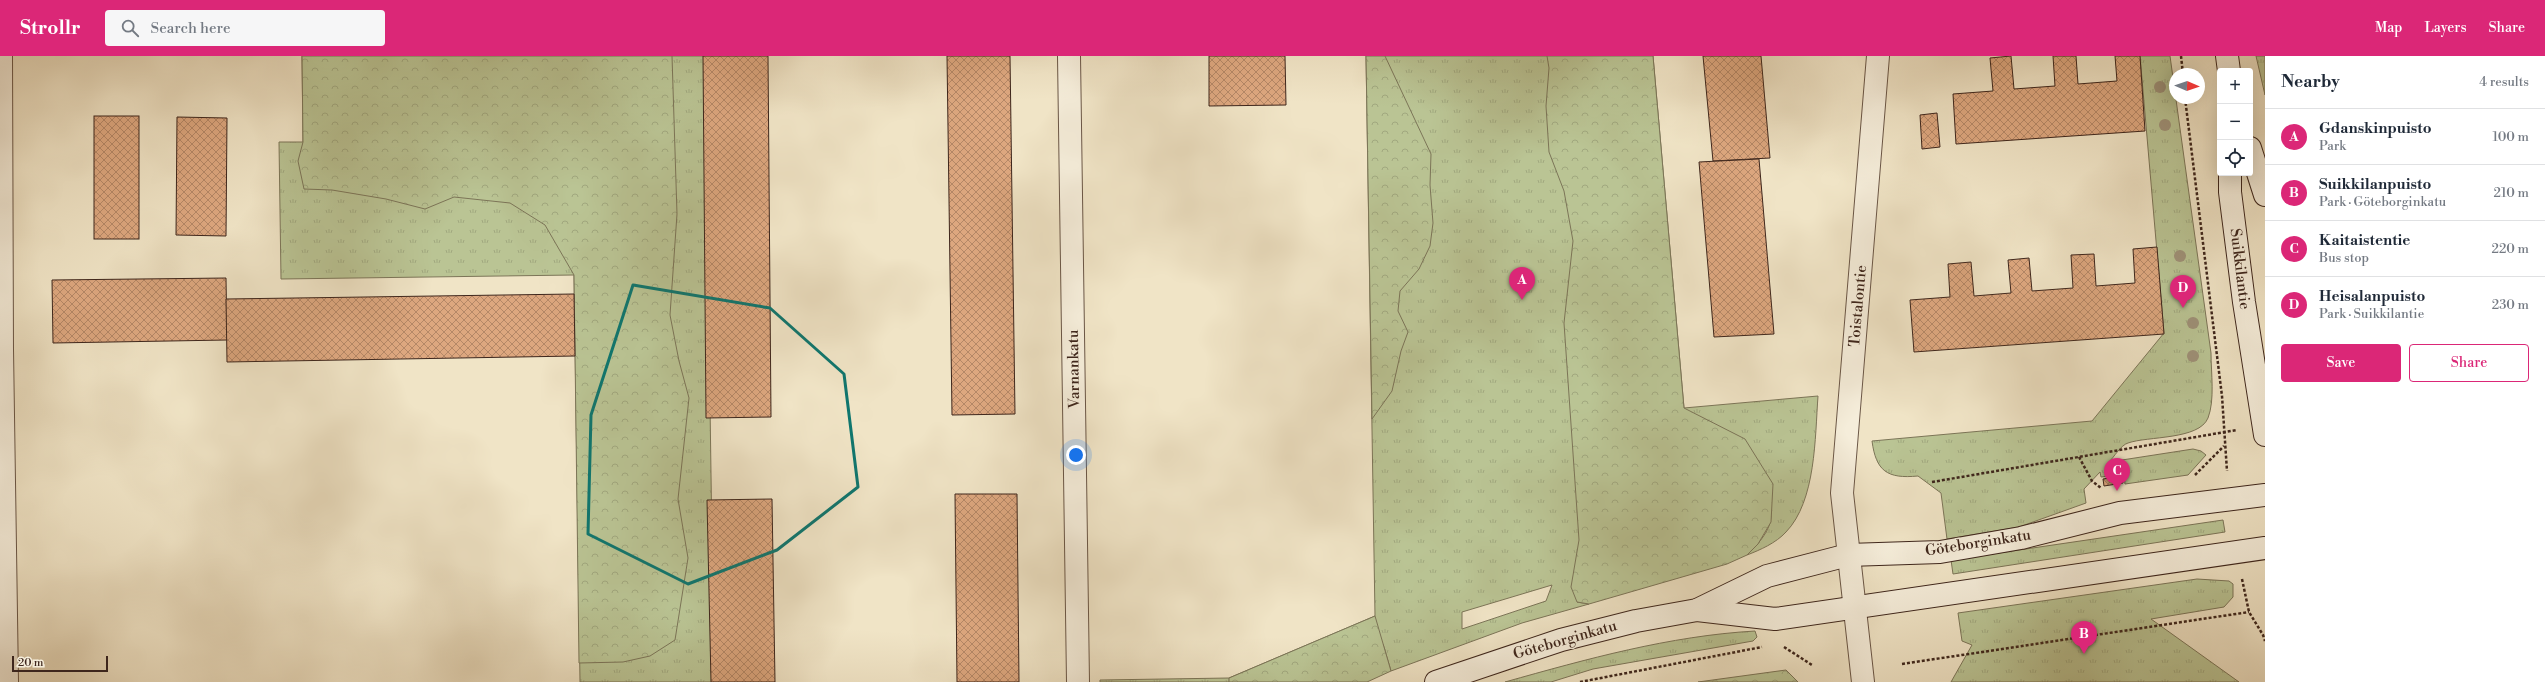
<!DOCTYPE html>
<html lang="en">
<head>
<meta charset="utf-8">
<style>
  :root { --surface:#fff; --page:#f6f6f7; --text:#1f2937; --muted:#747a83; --line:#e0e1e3; --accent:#db2777 }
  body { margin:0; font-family:"Libre Bodoni",serif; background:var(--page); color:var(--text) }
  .controls { position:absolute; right:12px; top:12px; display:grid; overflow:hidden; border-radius:4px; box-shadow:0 4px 16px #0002 }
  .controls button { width:36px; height:36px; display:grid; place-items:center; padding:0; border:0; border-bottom:1px solid var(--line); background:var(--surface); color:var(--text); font:20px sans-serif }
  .compass { position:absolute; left:2169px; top:12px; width:36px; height:36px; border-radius:50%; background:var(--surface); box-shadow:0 4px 16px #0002; rotate:92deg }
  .scale { position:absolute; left:12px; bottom:10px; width:96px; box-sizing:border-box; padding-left:4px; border:2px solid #3e261c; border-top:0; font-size:11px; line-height:14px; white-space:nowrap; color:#3e261c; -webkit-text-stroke:3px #f5edda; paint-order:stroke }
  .you { position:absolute; left:1076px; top:399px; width:14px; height:14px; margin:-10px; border:3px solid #fff; border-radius:50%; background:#1a73e8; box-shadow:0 0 0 6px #1a73e833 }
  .badge { display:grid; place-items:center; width:26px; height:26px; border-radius:50%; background:var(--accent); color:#fff; font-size:13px; font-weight:700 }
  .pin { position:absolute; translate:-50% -33px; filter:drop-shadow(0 1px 2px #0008) }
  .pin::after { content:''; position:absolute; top:21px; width:14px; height:12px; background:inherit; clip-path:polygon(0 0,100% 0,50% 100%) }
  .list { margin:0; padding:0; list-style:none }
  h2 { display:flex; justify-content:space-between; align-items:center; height:52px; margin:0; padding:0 16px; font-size:17px }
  h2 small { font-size:13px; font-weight:400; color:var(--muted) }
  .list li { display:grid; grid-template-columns:26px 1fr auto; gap:12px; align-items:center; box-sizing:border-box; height:56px; padding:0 16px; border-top:1px solid var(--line) }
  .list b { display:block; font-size:15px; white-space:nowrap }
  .list p { margin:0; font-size:13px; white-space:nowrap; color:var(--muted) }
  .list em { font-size:13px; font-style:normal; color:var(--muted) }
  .actions { display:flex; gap:8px; padding:12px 16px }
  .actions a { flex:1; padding:9px 0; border:1px solid var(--accent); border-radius:4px; text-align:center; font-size:14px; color:var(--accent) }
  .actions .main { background:var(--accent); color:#fff }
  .icon { flex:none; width:22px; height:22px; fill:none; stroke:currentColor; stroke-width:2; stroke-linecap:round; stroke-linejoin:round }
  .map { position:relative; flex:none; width:2265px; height:626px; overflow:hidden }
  header { display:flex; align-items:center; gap:24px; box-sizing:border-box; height:56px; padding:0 20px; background:var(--accent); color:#fff }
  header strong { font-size:19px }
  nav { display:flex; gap:22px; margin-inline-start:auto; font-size:14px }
  .search { width:280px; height:36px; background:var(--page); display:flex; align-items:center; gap:10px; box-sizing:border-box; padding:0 14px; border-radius:4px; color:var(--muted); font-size:15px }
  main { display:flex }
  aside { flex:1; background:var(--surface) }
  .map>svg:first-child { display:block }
</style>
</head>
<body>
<header>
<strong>Strollr</strong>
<div class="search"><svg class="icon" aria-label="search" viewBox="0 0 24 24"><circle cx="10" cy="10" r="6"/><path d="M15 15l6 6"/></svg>Search here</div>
<nav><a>Map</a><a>Layers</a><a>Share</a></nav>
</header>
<main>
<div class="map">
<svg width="2265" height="626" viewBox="0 0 2265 626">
  <defs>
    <pattern id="grass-tufts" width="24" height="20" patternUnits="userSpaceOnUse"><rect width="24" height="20" fill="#bac494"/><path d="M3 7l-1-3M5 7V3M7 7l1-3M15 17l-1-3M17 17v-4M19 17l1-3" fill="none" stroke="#a1a87f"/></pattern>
    <pattern id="forest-crowns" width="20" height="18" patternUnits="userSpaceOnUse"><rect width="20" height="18" fill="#bac494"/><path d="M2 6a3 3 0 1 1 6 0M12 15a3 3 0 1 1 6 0" fill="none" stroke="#a1a87f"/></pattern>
    <pattern id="building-cross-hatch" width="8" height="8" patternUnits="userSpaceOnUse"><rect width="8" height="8" fill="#dda77f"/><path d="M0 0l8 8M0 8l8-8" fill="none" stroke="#b58867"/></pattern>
  </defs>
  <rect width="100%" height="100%" fill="#f0e4c6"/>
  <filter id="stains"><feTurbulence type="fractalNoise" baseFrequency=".005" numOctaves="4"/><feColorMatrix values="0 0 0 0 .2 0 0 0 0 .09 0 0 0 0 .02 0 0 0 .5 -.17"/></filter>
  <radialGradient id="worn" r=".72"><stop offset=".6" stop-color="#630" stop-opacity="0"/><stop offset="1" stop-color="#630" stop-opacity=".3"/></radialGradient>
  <g fill="url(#grass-tufts)" stroke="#7c7558" fill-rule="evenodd">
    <path d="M302,0H705L714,626H580L574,219L281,223L279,86H303Z"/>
    <path d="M1366,0H1653L1684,352L1818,340C1815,381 1816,445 1786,476C1776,487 1760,494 1747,499C1758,488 1773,473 1771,455L1577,546L1589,548L1522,567L1391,615L1383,588L1293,626H1100V624L1229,622L1375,560ZM1552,529L1546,545L1462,573V556Z"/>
    <path d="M2140,0H2170L2211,297C2211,317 2215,344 2208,362C2199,384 2148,380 2128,387C2121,389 2114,401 2109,406L2193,393L2201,395L2206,399L2188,419L2125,428L2124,418L2101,421L2100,416L2084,433L2086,447L2019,471L1947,483L1941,437L1918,420C1887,423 1876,415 1872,385L2092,365L2164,277Z"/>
    <path d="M2256,0H2265V39Z"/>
    <path d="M2223,464L2225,476L1953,518L1951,504Z"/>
    <path d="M2197,523L2229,525L2233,528V541L2224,551L2151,563L2239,626H1951L1972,589L1962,585L1958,557Z"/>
    <path d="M1755,575L1757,581L1753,585L1593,613L1551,626H1505C1587,603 1669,580 1755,575Z"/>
  </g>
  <g fill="url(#forest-crowns)" stroke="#7c7558">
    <path d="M302,0H672L677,158L670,259L679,305L689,342L678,443L688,502L675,584L650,600L623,606L579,607L574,219L545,169L510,147L454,141L425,153L386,143L332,134L304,133L298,105L303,86Z"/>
    <path d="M1366,0H1385L1431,98L1430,129L1433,167L1430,190L1419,213L1400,235L1398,255L1408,276L1401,295L1392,335L1372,363Z"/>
    <path d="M1547,0H1653L1684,352L1745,383L1773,428L1771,466L1758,488L1747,499L1727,508L1589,548L1577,546L1571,531L1579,484L1564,267L1573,185L1564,135L1549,96L1546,50L1549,12Z"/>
    <path d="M1375,560L1391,615L1367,626H1229V622Z"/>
    <path d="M1786,614L1798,626H1698Z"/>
  </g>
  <g fill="url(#building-cross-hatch)" stroke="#3e261c">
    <path d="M703,0H768L771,361L706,362Z"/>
    <path d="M947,0H1010L1015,358L952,359Z"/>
    <path d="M1209,0H1285L1286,49L1209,50Z"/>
    <path d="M1703,0H1761L1770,102L1713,105Z"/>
    <path d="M2011,0L2014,33L2055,30L2053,0H2076L2078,28L2117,25L2115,0H2140L2145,75L1956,88L1953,38L1993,35L1990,2Z"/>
    <path d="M1937,57L1940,91L1922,93L1920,59Z"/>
    <rect x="94" y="60" width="45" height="123"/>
    <path d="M177,61L227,62L226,180L176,179Z"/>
    <path d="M1759,103L1774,278L1714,281L1699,106Z"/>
    <path d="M2157,191L2164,278L1914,296L1910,244L1950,241L1948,208L1971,206L1974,240L2011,237L2008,204L2029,202L2032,235L2073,232L2071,199L2094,198L2096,230L2135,227L2133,193Z"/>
    <path d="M226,222L227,284L53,287L52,224Z"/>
    <path d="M574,238L575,300L227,306L226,243Z"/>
    <path d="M2122,420L2123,427L2104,430L2103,423Z"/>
    <path d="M955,438H1017L1019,626H957Z"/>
    <path d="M772,443L775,626H711L707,444Z"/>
  </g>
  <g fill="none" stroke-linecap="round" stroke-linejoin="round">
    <g stroke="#6a5646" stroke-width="24">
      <g id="street">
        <path d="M1,0L2,293L7,626"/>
        <path d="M1069,0L1078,626"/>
        <path d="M1863,626L1842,437L1878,0"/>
      </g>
    </g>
    <g stroke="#3e261c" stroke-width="24">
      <g id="secondary">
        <path d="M2227,0L2229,15"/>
        <path d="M2250,92L2265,139"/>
        <path d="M2230,117V136L2244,246L2265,379"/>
        <path d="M1697,554L1775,563L2265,492"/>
        <path d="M1436,626L1561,584L1636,565L1697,554L1767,520L1848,499L1940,496L2021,482L2120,457L2265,439"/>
      </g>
    </g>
    <g stroke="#3e261c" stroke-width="2.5" stroke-dasharray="3 2" stroke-linecap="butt">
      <path d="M2181,0L2183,18"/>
      <path d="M2185,42L2222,340L2227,415"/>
      <path d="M2079,401L2092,425L2101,432"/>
      <path d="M2195,419L2224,390"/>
      <path d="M1932,426L2237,374"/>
      <path d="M2242,523L2249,556L2263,579L2265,585"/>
      <path d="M1784,591L1812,609"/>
      <path d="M1902,608L2249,556"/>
      <path d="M1580,626L1762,591"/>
    </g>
    <use href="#street" stroke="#f5edda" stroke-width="22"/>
    <use href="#secondary" stroke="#f5edda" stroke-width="22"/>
  </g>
  <g fill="#9f9279">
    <circle cx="2160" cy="31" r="6"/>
    <circle cx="2165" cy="69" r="6"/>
    <circle cx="2180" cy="200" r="6"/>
    <circle cx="2193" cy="267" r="6"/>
    <circle cx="2193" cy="300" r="6"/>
  </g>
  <path fill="none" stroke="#0f766e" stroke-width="3" stroke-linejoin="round" d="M633,229L770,252L844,318L858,431L777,494L688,528L588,478L591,359Z"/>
  <g text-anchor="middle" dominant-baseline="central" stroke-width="3" stroke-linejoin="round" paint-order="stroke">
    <g font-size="15" fill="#3e261c" stroke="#f5edda">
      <text transform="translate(2240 213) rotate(83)">Suikkilantie</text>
      <text transform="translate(1858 250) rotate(-85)">Toistalontie</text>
      <text transform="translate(1074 313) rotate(-91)">Varnankatu</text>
      <text transform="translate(1978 487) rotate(-9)">Göteborginkatu</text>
      <text transform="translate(1565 584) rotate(-16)">Göteborginkatu</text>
    </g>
  </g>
  <rect width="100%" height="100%" filter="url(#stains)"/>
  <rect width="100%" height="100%" fill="url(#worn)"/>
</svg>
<div class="controls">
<button>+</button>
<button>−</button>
<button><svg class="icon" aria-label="locate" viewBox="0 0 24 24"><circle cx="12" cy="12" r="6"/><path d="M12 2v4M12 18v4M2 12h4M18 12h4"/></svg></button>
</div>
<svg class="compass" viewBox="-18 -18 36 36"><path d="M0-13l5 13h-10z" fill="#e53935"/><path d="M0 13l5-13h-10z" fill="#747a83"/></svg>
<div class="scale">20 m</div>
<div class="you"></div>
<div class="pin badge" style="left:1522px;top:244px">A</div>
<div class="pin badge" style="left:2084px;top:598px">B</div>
<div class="pin badge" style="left:2117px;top:435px">C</div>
<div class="pin badge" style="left:2183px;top:252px">D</div>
</div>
<aside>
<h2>Nearby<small>4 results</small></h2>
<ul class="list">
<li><span class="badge">A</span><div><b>Gdanskinpuisto</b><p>Park</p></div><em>100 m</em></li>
<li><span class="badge">B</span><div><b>Suikkilanpuisto</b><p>Park · Göteborginkatu</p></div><em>210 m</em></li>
<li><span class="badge">C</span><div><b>Kaitaistentie</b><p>Bus stop</p></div><em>220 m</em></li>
<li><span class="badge">D</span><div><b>Heisalanpuisto</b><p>Park · Suikkilantie</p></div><em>230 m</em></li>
</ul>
<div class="actions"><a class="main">Save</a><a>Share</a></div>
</aside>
</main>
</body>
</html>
